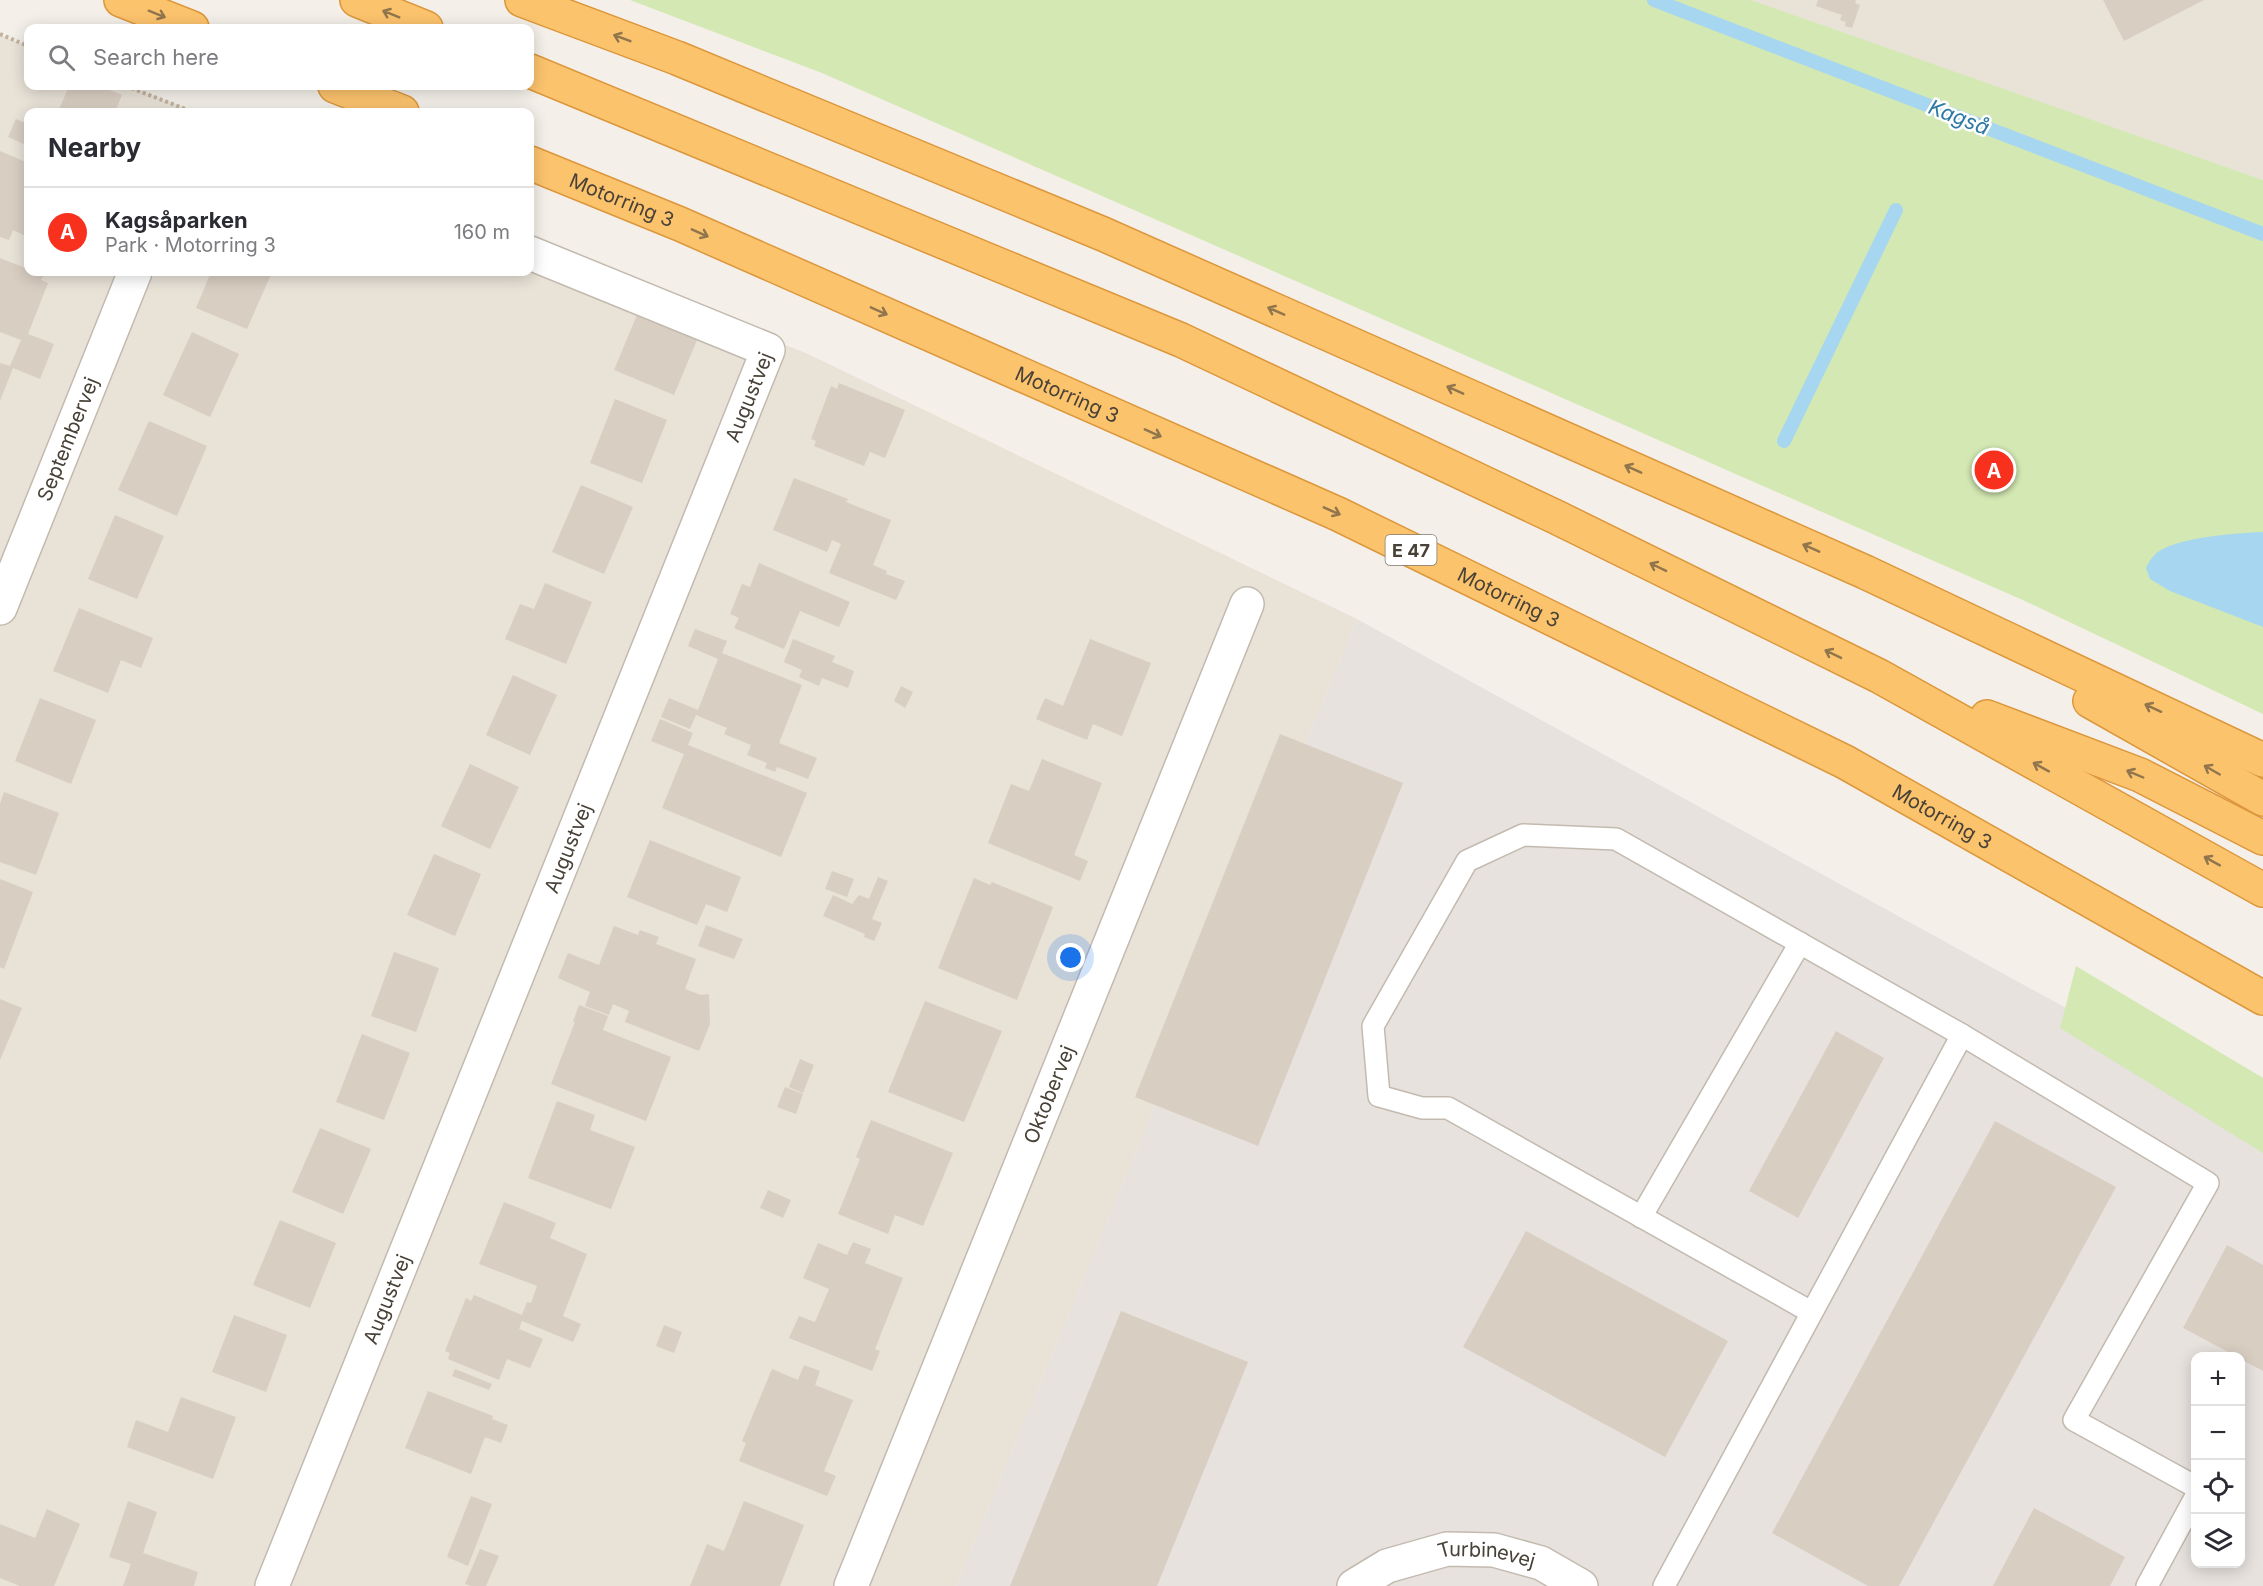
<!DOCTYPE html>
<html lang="en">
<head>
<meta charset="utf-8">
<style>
  :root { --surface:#fff; --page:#f7f7f7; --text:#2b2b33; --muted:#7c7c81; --line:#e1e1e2; --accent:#f7311d }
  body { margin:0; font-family:Inter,sans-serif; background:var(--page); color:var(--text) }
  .controls { position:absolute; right:18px; bottom:18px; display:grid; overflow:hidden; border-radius:12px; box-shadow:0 3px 15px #0003 }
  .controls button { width:54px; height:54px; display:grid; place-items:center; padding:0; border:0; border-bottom:2px solid var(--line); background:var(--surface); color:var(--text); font:30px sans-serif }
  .you { position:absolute; left:1071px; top:958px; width:21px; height:21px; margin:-15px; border:4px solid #fff; border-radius:50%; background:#1a73e8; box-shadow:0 0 0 9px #1a73e833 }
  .badge { display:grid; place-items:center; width:39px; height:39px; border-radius:50%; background:var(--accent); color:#fff; font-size:20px; font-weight:700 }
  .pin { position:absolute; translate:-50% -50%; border:3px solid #fff; box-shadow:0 2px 6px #0006 }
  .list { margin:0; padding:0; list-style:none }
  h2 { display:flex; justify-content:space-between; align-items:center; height:78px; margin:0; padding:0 24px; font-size:26px }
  h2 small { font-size:20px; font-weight:400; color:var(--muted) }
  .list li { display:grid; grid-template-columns:39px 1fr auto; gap:18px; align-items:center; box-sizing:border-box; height:90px; padding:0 24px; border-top:2px solid var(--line) }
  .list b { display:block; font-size:22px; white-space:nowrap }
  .list p { margin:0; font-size:20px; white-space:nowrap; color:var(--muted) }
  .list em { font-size:20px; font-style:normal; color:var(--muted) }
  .icon { flex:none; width:33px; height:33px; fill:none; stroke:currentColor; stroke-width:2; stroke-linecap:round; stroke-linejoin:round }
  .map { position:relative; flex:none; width:2263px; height:1586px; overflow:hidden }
  .search { position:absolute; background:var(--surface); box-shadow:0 3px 15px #0003; left:24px; top:24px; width:510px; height:66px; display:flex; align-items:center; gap:15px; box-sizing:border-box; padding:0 21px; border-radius:12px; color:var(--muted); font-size:22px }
  .panel { position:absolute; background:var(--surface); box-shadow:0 3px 15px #0003; left:24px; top:108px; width:510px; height:168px; border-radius:12px }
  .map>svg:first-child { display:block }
</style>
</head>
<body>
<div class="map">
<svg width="2263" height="1586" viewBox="0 0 2263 1586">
  <rect width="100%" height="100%" fill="#f4f0e9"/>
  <g fill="#e8e2d7">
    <path d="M1750,0H2263V180Z"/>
    <path d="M0,35L28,46V86H128L196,112H28V272H530V244L808,354L1357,619L956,1586H0Z"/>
  </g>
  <path fill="#e7e2de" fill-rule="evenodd" d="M1357,619L2263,1116V1586H956ZM2196,1356H2240V1564H2196Z"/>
  <g fill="#d3e8b3">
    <path d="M630,0H1751L2263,180V714L2025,601L822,73Z"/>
    <path d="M2076,966L2263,1078V1153L2060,1028Z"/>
  </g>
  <path fill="#a7d6f0" d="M2263,532V627L2170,591L2150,579L2146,568C2149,561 2155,553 2161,550C2185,537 2236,533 2263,532Z"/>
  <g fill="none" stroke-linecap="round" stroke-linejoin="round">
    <g stroke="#a7d6f0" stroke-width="14">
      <path d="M1654,0L2263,234"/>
      <path d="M1784,441L1896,210"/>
    </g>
  </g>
  <g fill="#d9cec2">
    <path d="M1818,0H1856L1855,3L1860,5L1852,28L1845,26L1846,22L1840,20L1842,15L1816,6Z"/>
    <path d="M2103,0H2204L2124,41Z"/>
    <path d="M69,86H99L122,95L115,112H58Z"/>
    <path d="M16,119L28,124V146L8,137Z"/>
    <path d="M0,151L28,163V237L13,230L9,240L0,237Z"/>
    <path d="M0,258L28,269V272L44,275L41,280L48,283L28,334L54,344L40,379L13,368L0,401V363L10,366L21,340L0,332Z"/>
    <path d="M211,272H272L247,329L196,308Z"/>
    <path d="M637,315L697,340L674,395L614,370Z"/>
    <path d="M192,332L239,354L210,417L163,395Z"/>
    <path d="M839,383L905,410L885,458L870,452L864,466L814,446L816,441L811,439L831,386L837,389Z"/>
    <path d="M615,399L667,420L642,483L590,463Z"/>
    <path d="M149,421L207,446L177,516L118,490Z"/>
    <path d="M794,478L848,499L846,502L891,520L873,565L887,571L886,574L905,581L896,600L829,573L841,544L832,540L827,552L773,530Z"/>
    <path d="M581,485L633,507L604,574L552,552Z"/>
    <path d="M115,515L164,536L137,599L88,579Z"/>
    <path d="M759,563L850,602L839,627L800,611L784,649L734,628L739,618L730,614L742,584L750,587Z"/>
    <path d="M545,583L592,602L566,664L505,639L520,604L534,609Z"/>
    <path d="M79,608L153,638L141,668L121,660L108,693L53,671Z"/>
    <path d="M695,629L727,641L722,653L802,685L779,743L817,758L808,779L777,767L775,772L765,768L767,763L747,755L751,745L724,734L727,728L696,715L690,729L661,717L669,698L698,710L718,659L688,646Z"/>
    <path d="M793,639L835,656L832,662L854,671L848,688L822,678L819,686L799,677L802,670L784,662Z"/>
    <path d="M1090,639L1151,663L1122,736L1093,724L1087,740L1036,719L1045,698L1063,706Z"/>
    <path d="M513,675L557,695L530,755L486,735Z"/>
    <path d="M901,686L913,692L905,708L894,701Z"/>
    <path d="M40,698L96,720L71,784L15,761Z"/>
    <path d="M660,719L693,733L688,745L807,793L781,857L662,808L684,754L651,741Z"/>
    <path d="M1280,734L1403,783L1258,1146L1135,1097Z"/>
    <path d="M1042,759L1102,783L1074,855L1088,861L1080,881L988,843L1011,784L1029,791Z"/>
    <path d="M470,764L519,787L490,849L441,826Z"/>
    <path d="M4,792L59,813L36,875L0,862V804Z"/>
    <path d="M650,840L741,877L727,912L706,904L697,925L627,897Z"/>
    <path d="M434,854L481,874L455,936L407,915Z"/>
    <path d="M832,871L854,879L847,897L825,889Z"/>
    <path d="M878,877L888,881L872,919L882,923L874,941L864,937L865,934L823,916L833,895L852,904L859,895L869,899Z"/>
    <path d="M974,878L990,885L992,882L1053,907L1017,1000L938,968Z"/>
    <path d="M0,879L33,892L4,969L0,967Z"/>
    <path d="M706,925L743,939L734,959L698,946Z"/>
    <path d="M614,926L638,935L640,930L659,937L656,944L696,959L685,989L701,995L709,994L710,1024L699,1051L625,1022L629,1011L613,1004L609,1015L585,1006L590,992L558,978L568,953L599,965Z"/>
    <path d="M394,952L439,968L416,1032L371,1016Z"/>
    <path d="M0,999L22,1008L0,1060Z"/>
    <path d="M925,1001L1002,1031L964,1122L888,1092Z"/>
    <path d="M579,1005L608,1016L603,1030L671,1057L646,1121L551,1084L575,1022H573Z"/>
    <path d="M1836,1031L1884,1058L1798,1218L1749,1191Z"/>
    <path d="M362,1034L410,1053L384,1120L336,1102Z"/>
    <path d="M800,1059L814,1065L803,1093L789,1087Z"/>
    <path d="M785,1087L803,1094L796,1114L777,1107Z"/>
    <path d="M557,1101L595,1115L590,1130L635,1147L611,1209L528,1178Z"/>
    <path d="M871,1120L953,1153L923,1226L895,1215L888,1234L838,1214L860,1159L856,1157Z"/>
    <path d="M1995,1121L2116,1187L1899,1586H1868L1772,1533Z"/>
    <path d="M320,1128L371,1149L343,1214L292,1192Z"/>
    <path d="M768,1190L791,1200L783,1218L760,1208Z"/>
    <path d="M504,1202L556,1223L550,1238L587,1254L563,1316L581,1324L573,1342L522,1321L519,1329L543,1339L530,1368L507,1359L499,1380L448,1359L450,1353L445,1351L466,1298L471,1301L474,1295L522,1315L527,1302L531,1303L537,1286L479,1264Z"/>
    <path d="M280,1220L336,1243L310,1308L253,1285Z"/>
    <path d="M1526,1231L1728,1341L1665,1457L1463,1347Z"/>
    <path d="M853,1242L871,1249L865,1263L903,1278L875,1349L880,1351L872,1371L789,1338L799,1316L815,1322L829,1289L803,1278L818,1243L847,1255Z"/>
    <path d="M2227,1245L2263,1265V1371L2240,1359V1356H2236L2183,1328Z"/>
    <path d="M1121,1311L1248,1362L1157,1586H1010Z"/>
    <path d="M234,1315L287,1335L266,1392L212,1372Z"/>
    <path d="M664,1325L682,1332L674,1353L656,1346Z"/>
    <path d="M804,1365L820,1371L815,1385L853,1400L824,1471L836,1476L827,1496L739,1461L746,1443L742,1441L772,1369L798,1380Z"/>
    <path d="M455,1369L492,1384L489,1390L452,1376Z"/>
    <path d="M428,1391L493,1416L492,1419L508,1425L501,1443L485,1437L471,1474L405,1448Z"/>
    <path d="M181,1397L236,1417L213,1479L127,1447L136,1420L168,1432Z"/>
    <path d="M471,1496L492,1504L468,1566L447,1557Z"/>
    <path d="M128,1501L157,1512L143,1553L198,1572L194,1586H123L131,1564L109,1557Z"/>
    <path d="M744,1501L804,1525L780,1586H690L707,1544L724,1551Z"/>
    <path d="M2034,1508L2125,1557L2110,1586H1993Z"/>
    <path d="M47,1509L80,1524L54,1586H20L0,1578V1524L35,1538Z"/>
    <path d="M480,1549L499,1556L486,1586H471L465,1584Z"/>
  </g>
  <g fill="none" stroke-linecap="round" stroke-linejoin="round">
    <g stroke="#c3baaf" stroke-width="24">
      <g id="service">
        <path d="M1962,1035L2208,1183L2074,1420L2196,1487"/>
        <path d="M1641,1217L1800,943"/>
        <path d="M1664,1586L1962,1035L1616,839L1523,835L1467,861L1373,1026L1379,1096L1422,1108H1448L1811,1312"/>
        <path d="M2147,1586L2196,1496"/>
      </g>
    </g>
    <g stroke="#c3baaf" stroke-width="36">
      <g id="minor">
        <path id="s1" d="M0,608L135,272"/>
        <path id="s2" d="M272,1586L768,350L530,253"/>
        <path id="s3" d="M851,1586L1247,604"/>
        <path id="s4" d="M1354,1586L1387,1566L1447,1549L1494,1550L1541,1563L1581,1586"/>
      </g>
    </g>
    <g stroke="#dc973c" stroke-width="36">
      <g id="motorway">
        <path d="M121,0L192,28"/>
        <path d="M357,0L426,28"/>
        <path d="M522,0L677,58L1103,234L1865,572L2263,760"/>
        <path d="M530,71L1181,340L1556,517L1879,676L2263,890"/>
        <path d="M335,86L402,112"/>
        <path id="s5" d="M530,163L680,224L1338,514L1845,762L2263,998"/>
        <path d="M2090,701L2263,799"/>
        <path d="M1987,717L2140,775L2263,838"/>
      </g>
    </g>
    <g stroke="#c2b29d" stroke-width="4" stroke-dasharray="3 3" stroke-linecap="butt">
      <path d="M0,34L28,46"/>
      <path d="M126,86L193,112"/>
    </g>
    <use href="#service" stroke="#fff" stroke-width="21"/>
    <use href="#minor" stroke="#fff" stroke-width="33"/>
    <use href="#motorway" stroke="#fcc36d" stroke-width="33"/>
  </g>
  <defs><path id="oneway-shaft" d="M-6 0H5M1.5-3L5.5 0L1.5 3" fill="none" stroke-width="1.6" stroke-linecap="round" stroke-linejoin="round" transform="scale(1.5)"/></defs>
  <g stroke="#90754d">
    <use href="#oneway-shaft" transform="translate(157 14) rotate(22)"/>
    <use href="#oneway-shaft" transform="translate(391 14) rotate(-158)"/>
    <use href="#oneway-shaft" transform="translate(622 38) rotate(-159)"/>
    <use href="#oneway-shaft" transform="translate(700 233) rotate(24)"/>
    <use href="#oneway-shaft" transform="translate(879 311) rotate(24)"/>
    <use href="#oneway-shaft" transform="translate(1276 311) rotate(-156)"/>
    <use href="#oneway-shaft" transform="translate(1455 390) rotate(-156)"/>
    <use href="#oneway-shaft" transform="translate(1153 433) rotate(24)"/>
    <use href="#oneway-shaft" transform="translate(1633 469) rotate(-156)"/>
    <use href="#oneway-shaft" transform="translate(1332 511) rotate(24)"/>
    <use href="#oneway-shaft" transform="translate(1811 548) rotate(-156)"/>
    <use href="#oneway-shaft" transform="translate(1658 567) rotate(-154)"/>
    <use href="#oneway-shaft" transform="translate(1833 654) rotate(-154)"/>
    <use href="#oneway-shaft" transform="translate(2153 708) rotate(-155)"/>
    <use href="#oneway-shaft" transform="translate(2041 767) rotate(-151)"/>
    <use href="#oneway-shaft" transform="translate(2212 770) rotate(-150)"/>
    <use href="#oneway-shaft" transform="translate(2135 774) rotate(-157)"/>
    <use href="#oneway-shaft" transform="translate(2212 861) rotate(-151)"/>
  </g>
  <g text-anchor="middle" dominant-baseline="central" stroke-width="5" stroke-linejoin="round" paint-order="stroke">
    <rect fill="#fff" stroke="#7f7a73" stroke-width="1.5" x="1385.5" y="535" width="51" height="30" rx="4.5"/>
    <g font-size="18" font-weight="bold" fill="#484137">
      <text x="1411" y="550">E 47</text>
    </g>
    <g font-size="20" fill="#484137" stroke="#fff">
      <text stroke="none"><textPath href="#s5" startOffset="99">Motorring 3</textPath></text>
      <text stroke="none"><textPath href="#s5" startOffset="585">Motorring 3</textPath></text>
      <text stroke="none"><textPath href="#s2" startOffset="1281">Augustvej</textPath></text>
      <text stroke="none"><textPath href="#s1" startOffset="182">Septembervej</textPath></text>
      <text stroke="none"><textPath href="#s5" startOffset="1071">Motorring 3</textPath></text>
      <text stroke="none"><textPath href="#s5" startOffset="1557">Motorring 3</textPath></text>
      <text stroke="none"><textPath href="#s2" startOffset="795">Augustvej</textPath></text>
      <text stroke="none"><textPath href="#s3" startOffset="530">Oktobervej</textPath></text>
      <text stroke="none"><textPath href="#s2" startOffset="309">Augustvej</textPath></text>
      <text stroke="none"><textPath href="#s4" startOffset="141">Turbinevej</textPath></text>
    </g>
    <g font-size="21" font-style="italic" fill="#2e79a4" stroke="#fff">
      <text transform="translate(1959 117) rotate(21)">Kagså</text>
    </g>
  </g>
</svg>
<div class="controls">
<button>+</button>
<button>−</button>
<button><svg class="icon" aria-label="locate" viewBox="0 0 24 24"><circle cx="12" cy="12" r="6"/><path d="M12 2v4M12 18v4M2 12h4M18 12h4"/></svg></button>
<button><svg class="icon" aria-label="layers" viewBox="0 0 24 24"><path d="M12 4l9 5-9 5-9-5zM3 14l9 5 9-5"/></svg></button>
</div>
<div class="you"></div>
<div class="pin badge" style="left:1994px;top:470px">A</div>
<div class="search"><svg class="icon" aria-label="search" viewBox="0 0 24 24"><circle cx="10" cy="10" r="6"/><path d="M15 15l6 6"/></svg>Search here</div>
<section class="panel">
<h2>Nearby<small></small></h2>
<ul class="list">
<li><span class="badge">A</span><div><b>Kagsåparken</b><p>Park · Motorring 3</p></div><em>160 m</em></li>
</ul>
</section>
</div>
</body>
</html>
